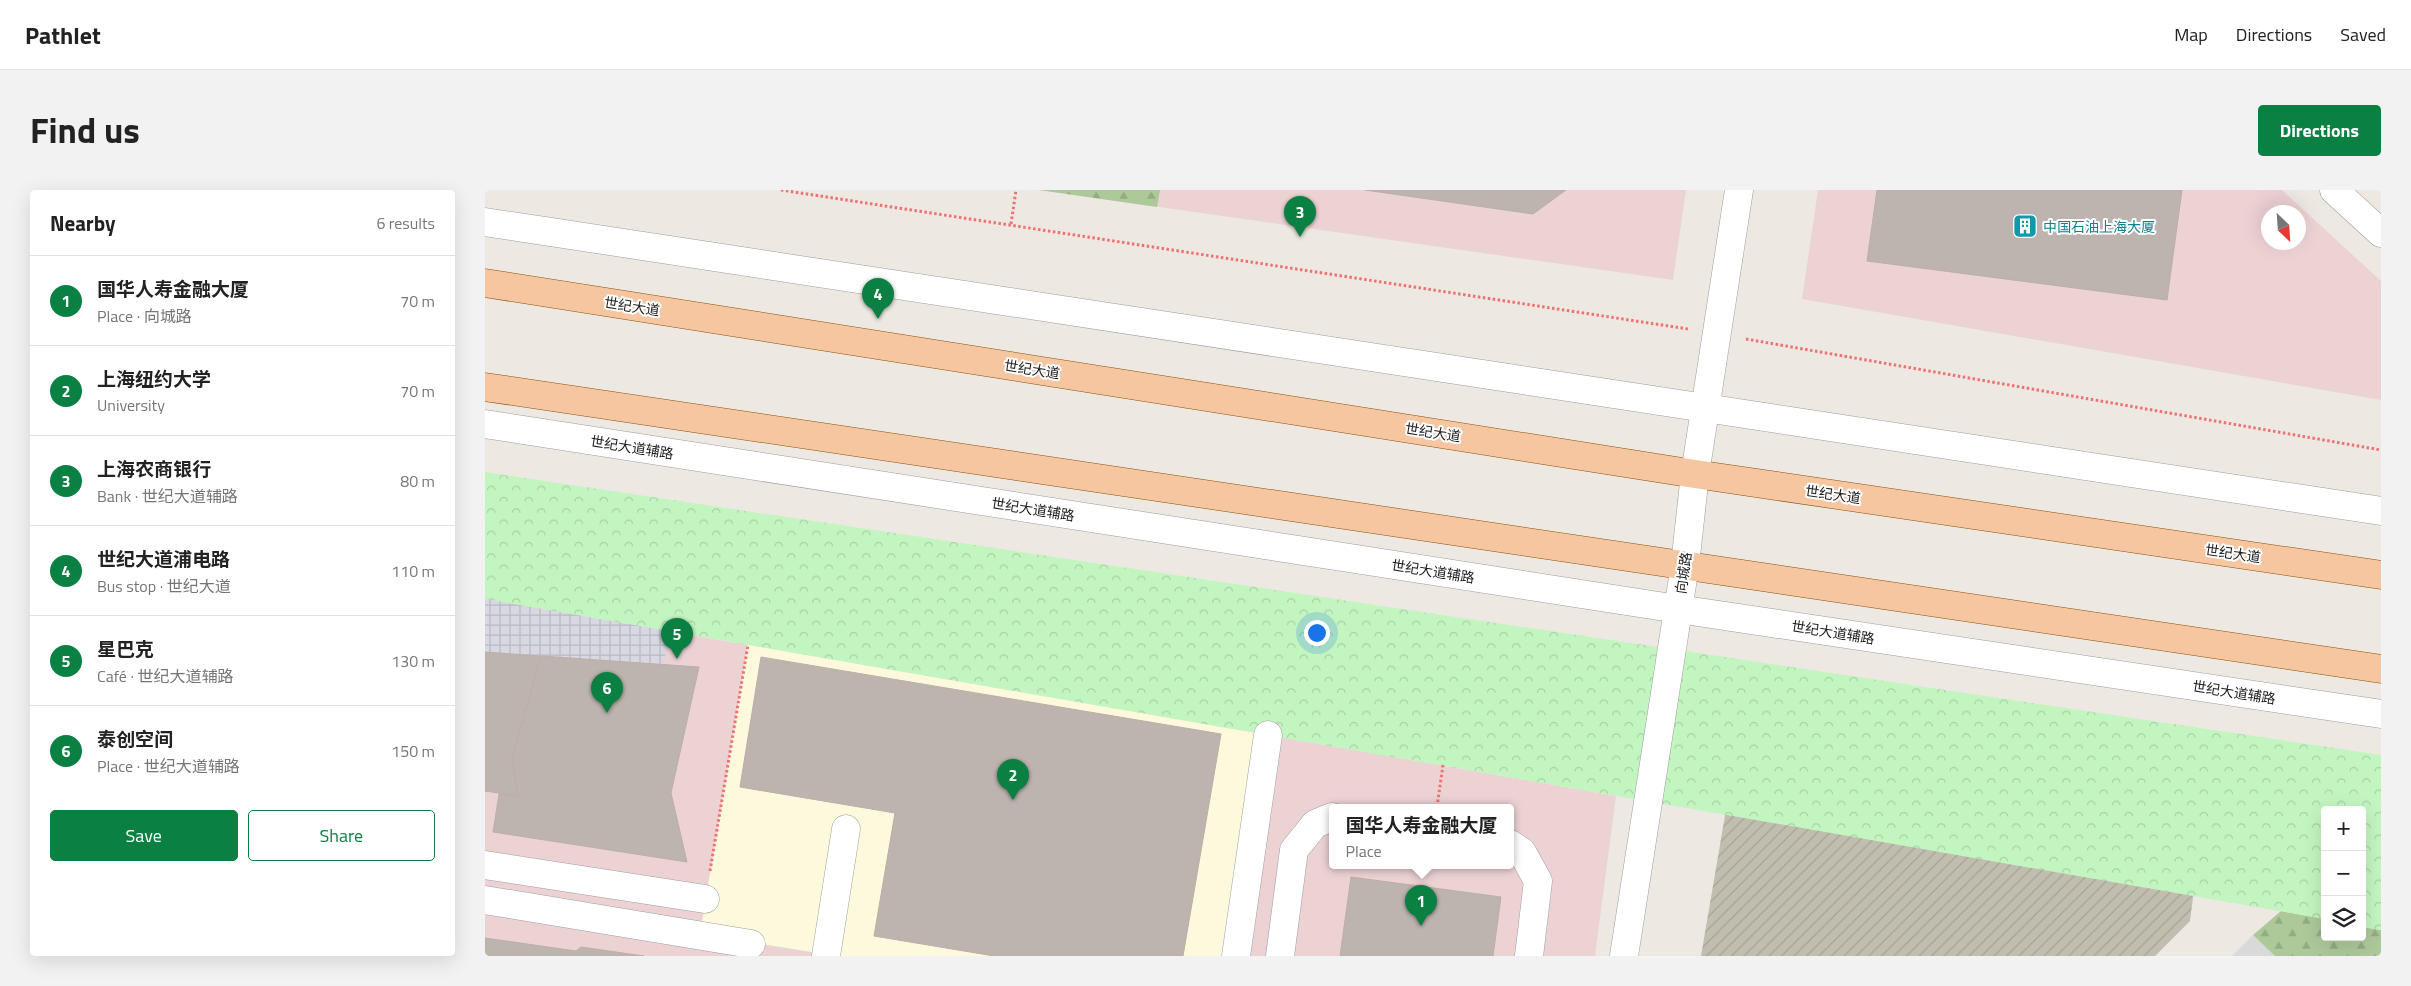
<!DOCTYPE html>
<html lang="en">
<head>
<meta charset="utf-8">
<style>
  :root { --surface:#fff; --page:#f2f2f2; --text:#222; --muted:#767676; --line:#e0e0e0; --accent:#0b8043 }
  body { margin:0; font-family:"Titillium Web","Noto Sans SC",sans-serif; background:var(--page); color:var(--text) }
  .controls { position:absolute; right:15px; bottom:15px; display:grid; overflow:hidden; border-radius:5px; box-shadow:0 5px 20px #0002 }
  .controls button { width:45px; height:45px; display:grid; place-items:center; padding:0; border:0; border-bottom:1px solid var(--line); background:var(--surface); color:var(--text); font:25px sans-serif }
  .compass { position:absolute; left:1776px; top:15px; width:45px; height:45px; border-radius:50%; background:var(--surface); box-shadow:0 5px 20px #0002; rotate:155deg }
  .you { position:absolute; left:831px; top:442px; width:18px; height:18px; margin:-12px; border:4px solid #fff; border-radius:50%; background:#1a73e8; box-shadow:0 0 0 8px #1a73e833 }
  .badge { display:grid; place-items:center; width:32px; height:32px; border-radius:50%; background:var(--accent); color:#fff; font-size:16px; font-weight:700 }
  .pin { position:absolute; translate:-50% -41px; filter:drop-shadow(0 1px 2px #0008) }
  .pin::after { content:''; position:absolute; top:26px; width:18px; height:15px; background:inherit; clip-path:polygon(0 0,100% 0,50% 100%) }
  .popup { position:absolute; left:844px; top:614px; width:185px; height:65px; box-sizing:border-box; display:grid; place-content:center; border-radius:5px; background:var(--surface); filter:drop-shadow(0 1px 4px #0005); font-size:16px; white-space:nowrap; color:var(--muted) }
  .popup b { font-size:19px; color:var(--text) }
  .popup::after { content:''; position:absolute; left:50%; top:100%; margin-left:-10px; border:10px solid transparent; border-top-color:var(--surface) }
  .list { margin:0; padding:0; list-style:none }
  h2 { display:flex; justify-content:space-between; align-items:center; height:65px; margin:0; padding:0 20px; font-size:21px }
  h2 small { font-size:16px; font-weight:400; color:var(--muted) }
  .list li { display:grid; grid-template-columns:32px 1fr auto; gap:15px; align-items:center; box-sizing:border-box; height:90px; padding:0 20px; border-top:1px solid var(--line) }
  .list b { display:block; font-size:19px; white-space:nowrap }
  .list p { margin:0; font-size:16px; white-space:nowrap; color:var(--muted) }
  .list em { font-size:16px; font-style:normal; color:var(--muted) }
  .actions { display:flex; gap:10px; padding:15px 20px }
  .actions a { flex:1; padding:11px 0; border:1px solid var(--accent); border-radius:5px; text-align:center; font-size:18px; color:var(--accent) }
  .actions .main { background:var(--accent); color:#fff }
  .icon { flex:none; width:28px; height:28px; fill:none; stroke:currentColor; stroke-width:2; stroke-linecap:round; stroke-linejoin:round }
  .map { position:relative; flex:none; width:1896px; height:766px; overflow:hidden; border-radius:5px }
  header { display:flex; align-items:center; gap:30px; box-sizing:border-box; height:70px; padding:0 25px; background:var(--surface); border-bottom:1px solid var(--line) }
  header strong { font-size:24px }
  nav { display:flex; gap:28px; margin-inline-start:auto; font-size:18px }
  .intro { display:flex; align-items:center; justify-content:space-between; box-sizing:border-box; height:120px; padding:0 30px }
  h1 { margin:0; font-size:35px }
  .button { padding:12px 22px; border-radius:5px; background:var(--accent); color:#fff; font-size:18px; font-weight:700 }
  main { display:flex; gap:30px; padding:0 30px }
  aside { flex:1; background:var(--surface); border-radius:5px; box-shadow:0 5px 20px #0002 }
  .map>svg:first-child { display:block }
</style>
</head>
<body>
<header>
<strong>Pathlet</strong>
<nav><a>Map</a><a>Directions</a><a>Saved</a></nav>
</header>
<div class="intro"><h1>Find us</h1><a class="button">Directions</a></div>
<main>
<aside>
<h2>Nearby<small>6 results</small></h2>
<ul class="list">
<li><span class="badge">1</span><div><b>国华人寿金融大厦</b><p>Place · 向城路</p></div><em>70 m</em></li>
<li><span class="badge">2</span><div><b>上海纽约大学</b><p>University</p></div><em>70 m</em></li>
<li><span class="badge">3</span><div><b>上海农商银行</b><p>Bank · 世纪大道辅路</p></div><em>80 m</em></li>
<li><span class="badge">4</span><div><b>世纪大道浦电路</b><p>Bus stop · 世纪大道</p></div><em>110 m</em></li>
<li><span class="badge">5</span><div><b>星巴克</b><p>Café · 世纪大道辅路</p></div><em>130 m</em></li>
<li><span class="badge">6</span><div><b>泰创空间</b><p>Place · 世纪大道辅路</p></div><em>150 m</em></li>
</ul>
<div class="actions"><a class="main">Save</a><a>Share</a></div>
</aside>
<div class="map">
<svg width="1896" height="766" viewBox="0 0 1896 766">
  <defs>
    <pattern id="construction-furrows" width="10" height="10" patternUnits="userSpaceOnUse" patternTransform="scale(1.25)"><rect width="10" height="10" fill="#c1beaf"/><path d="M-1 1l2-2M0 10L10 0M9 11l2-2" fill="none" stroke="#a5a396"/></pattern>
    <pattern id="forest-firs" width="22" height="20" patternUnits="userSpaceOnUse" patternTransform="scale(1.25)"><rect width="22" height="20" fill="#adc99a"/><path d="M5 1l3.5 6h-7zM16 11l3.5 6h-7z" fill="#94ac84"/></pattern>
    <pattern id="park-crowns" width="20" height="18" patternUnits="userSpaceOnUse" patternTransform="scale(1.25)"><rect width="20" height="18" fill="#c3f5c1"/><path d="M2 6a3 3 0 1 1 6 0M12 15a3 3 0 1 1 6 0" fill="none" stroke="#a7d1a5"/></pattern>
    <pattern id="plaza-grid" width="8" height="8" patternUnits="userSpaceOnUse" patternTransform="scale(1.25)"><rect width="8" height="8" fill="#d7d8e2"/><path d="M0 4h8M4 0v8" fill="none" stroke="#b8b9c1"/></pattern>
  </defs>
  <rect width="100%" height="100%" fill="#ede8e2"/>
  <path fill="#dad9d9" d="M1768,745L1790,766H1747Z"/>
  <g fill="#edd2d4" fill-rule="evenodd">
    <path d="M554,0H1201L1188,90Z"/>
    <path d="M1333,0H1797L1896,91V210L1317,109ZM1784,22H1814V52H1784Z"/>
    <path d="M0,409L263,455L215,744L352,766H0Z"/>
    <path d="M783,545L1131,606L1110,766H751ZM847,617H1025V675H847Z"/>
  </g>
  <path fill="#fcf9dc" d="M263,455L783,545L751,766H352L215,744Z"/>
  <path fill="url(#construction-furrows)" d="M1243,608L1712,676L1705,731L1670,766H1216Z"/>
  <g fill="url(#forest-firs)">
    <path d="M554,0H675L672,17Z"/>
    <path d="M1796,721L1840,729V747H1877V737L1896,740V766H1790L1768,745Z"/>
  </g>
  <path fill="url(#park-crowns)" d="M0,282L1896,565V740L1877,737V620H1840V729L0,409Z"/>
  <path fill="url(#plaza-grid)" d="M0,409L184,441L179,474L0,462Z"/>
  <g fill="#bdb3af" stroke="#bdaea6">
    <path d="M880,0H1081L1048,24Z"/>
    <path d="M1392,0H1697L1682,110L1382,71Z"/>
    <path d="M0,462L56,466L27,569L33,606L0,601Z"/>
    <path d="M56,466L214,477L186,603L202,672L8,642L14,604L33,606L27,569Z"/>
    <path d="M276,467L736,544L698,766H509L389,746L410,623L255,597Z"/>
    <path d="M866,687L1016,707L1008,766H855Z"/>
    <path d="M0,748L91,761L96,757L159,766H0Z"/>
  </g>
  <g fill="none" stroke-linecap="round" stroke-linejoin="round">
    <g stroke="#9d9d9d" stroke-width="29">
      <g id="minor">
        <path d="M1849,0L1896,43"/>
        <path d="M0,32L1896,321"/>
        <path d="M0,234L1193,419L1896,524"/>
        <path d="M1025,654L1037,662L1053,691L1044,766"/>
        <path d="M0,675L220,709"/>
        <path d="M0,710L266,754"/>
        <path d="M341,766L361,639"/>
        <path d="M751,766L783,545"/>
        <path d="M795,766L809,660L830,634L847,627"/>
        <path d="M1139,766L1200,375L1210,284L1254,0"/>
      </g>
    </g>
    <g stroke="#8a510a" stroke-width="29">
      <g id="major">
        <path d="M0,93L1210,284L1896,385"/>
        <path d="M0,197L1896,479"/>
      </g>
    </g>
    <g stroke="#ef7172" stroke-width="3" stroke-dasharray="2.5 2.5" stroke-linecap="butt">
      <path d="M296,0L1203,139"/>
      <path d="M526,34L531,0"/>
      <path d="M1261,149L1896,260"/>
      <path d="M952,617L958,575"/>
      <path d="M225,681L263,455"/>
    </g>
    <use href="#minor" stroke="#fff" stroke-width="28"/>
    <use href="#major" stroke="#f5c69f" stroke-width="28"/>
  </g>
  <defs>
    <g id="building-square" transform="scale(1.25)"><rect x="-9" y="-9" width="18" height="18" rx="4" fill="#0f9aa8" stroke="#fff"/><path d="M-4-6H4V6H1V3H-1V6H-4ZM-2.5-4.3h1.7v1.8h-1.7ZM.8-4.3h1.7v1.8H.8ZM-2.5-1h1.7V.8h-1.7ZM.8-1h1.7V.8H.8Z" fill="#fff"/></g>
  </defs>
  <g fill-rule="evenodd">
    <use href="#building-square" x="1540" y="36"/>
  </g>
  <g text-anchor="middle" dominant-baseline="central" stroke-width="4" stroke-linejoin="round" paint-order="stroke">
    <g font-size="14" fill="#0d838f" stroke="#fff" text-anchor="start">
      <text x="1558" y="36">中国石油上海大厦</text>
    </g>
    <g font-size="14" fill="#1c1c1c" stroke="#fff">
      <text transform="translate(147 116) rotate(9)">世纪大道</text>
      <text transform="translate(547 179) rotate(9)">世纪大道</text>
      <text transform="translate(948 242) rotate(9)">世纪大道</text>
      <text transform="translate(147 257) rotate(9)">世纪大道辅路</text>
      <text transform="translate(1348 304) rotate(8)">世纪大道</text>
      <text transform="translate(548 319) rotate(9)">世纪大道辅路</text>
      <text transform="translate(1748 363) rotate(8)">世纪大道</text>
      <text transform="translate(948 381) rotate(9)">世纪大道辅路</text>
      <text transform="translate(1198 383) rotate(-82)">向城路</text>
      <text transform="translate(1348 442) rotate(9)">世纪大道辅路</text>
      <text transform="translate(1749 502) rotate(9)">世纪大道辅路</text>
    </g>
  </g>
</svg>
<div class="controls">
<button>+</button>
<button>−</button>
<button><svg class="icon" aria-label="layers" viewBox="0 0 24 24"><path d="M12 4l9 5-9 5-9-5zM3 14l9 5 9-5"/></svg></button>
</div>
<svg class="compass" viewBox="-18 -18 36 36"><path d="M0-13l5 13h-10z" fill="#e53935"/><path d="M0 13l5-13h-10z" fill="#767676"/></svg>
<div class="you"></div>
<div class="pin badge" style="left:936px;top:736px">1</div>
<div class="popup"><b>国华人寿金融大厦</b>Place</div>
<div class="pin badge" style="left:528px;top:610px">2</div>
<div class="pin badge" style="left:815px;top:47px">3</div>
<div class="pin badge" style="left:393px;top:129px">4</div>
<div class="pin badge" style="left:192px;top:469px">5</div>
<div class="pin badge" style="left:122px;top:523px">6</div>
</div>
</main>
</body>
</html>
